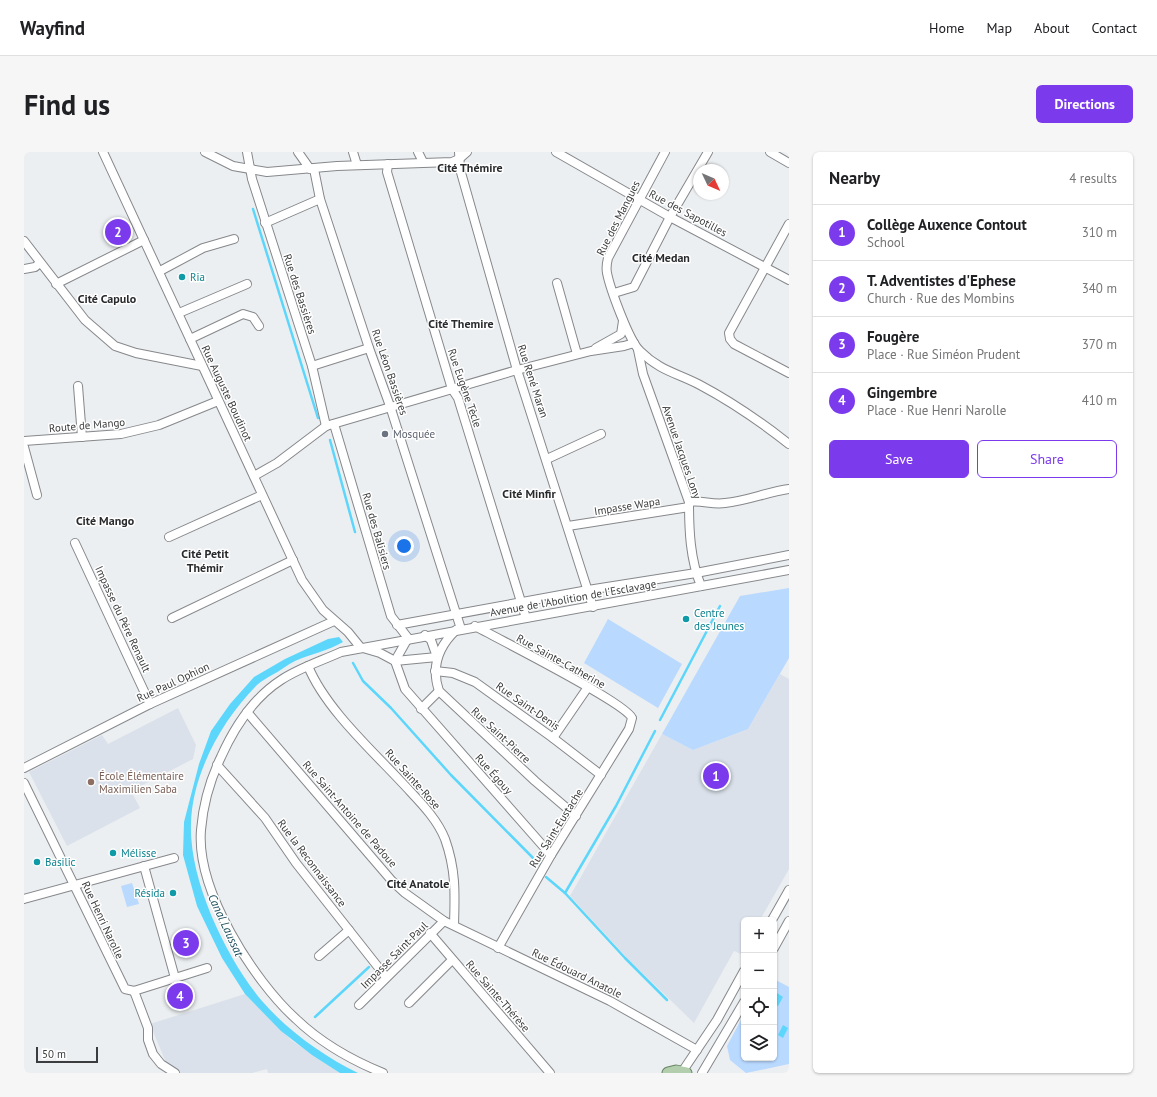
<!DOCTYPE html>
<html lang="en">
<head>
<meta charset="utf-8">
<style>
  :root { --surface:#fff; --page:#f6f6f6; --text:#202124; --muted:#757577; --line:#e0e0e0; --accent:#7c3aed }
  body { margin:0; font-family:"PT Sans",sans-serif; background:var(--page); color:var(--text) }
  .controls { position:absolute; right:12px; bottom:12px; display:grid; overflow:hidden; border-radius:6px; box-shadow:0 1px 3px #0004 }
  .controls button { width:36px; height:36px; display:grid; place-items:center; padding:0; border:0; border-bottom:1px solid var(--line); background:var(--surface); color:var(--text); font:20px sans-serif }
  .compass { position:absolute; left:669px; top:12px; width:36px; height:36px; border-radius:50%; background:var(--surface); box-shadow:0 1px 3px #0004; rotate:134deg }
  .scale { position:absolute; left:12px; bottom:10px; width:62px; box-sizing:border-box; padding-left:4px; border:2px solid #3b3c3d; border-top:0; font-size:11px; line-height:14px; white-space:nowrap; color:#3b3c3d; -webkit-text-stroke:3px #fff; paint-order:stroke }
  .you { position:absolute; left:380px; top:394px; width:14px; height:14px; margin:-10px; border:3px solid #fff; border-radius:50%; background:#1a73e8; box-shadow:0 0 0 6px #1a73e833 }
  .badge { display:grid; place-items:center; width:26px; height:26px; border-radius:50%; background:var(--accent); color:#fff; font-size:13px; font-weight:700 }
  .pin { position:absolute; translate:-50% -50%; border:2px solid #fff; box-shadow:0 1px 4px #0006 }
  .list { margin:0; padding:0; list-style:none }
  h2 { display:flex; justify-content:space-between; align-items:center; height:52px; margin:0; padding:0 16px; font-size:17px }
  h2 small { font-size:13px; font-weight:400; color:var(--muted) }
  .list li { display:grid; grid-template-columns:26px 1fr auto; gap:12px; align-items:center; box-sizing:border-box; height:56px; padding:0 16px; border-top:1px solid var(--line) }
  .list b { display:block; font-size:15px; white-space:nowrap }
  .list p { margin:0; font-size:13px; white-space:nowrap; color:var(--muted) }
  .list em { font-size:13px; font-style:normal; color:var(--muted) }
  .actions { display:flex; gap:8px; padding:12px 16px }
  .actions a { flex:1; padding:9px 0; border:1px solid var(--accent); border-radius:6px; text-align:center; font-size:14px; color:var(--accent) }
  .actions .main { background:var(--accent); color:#fff }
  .icon { flex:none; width:22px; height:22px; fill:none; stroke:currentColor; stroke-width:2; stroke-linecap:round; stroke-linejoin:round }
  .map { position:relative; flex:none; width:765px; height:921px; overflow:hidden; border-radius:6px }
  header { display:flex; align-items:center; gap:24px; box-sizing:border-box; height:56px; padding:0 20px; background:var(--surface); border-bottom:1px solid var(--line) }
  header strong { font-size:19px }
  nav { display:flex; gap:22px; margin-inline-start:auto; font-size:14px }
  .intro { display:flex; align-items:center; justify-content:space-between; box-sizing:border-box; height:96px; padding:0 24px }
  h1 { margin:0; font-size:28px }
  .button { padding:10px 18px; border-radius:6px; background:var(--accent); color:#fff; font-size:14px; font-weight:700 }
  main { display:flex; gap:24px; padding:0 24px }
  aside { flex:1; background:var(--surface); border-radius:6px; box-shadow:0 1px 3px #0004 }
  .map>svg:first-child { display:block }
</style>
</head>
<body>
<header>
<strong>Wayfind</strong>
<nav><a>Home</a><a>Map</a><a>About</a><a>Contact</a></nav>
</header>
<div class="intro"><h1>Find us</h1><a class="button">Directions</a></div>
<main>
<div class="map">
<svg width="765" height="921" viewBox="0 0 765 921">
  <rect width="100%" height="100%" fill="#eceff1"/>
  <g fill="#dae1ea">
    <path d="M756,522L765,527V717L736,768H720V796L717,802L710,799L670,871L604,807L546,744L638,582L669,598L724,577Z"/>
    <path d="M154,556L172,593L169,607L107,639L116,656L43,694L5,620L78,583L84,592Z"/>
    <path d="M221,842L267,888L316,921H244L243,917L228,921H150L143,913L126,872Z"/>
  </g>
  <g fill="#b9d9ff">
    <path d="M765,436V506L724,577L669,598L638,582L716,444Z"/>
    <path d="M584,467L658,512L634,556L560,511Z"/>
    <path d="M108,731L115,752L103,755L97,734Z"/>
    <path d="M750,827L765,835V912L722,921L706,908L703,894L720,862V906H750Z"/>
  </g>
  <g fill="#5dd6fc">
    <path d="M315,485L319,490C304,499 287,502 271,509C263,513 256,519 248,523C243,526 237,529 233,533C198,568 168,622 167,672C165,728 202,806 238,849C263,878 299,904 334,921H316L288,903L257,879L221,842L198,806L173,754L159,703L160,670L175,612L187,579L206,552L230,525L261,507L304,487Z"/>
    <path d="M750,839L759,845L754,854L750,852Z"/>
    <path d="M759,873L764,876L759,886L754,883Z"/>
  </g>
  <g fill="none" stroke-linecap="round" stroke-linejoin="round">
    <g stroke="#5dd6fc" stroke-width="2.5">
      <path d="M229,57L294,266"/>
      <path d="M306,288L331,380"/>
      <path d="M329,511L339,529L367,556L427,623L516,713"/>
      <path d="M636,568L696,454"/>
      <path d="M522,725L541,741L601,806L643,848"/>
      <path d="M541,741L592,654L631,579"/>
      <path d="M291,865L345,815"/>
    </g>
    <g stroke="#86888b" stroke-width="10">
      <g id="minor">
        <path d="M79,0L278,428L299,458L324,480L337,496"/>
        <path d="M181,0L209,14L243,20L313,14L428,10L435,7L443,0"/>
        <path d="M223,0L228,27L288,214L302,274"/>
        <path d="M274,0L286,17"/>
        <path d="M329,0L333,13"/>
        <path d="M394,0L399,10"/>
        <path d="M435,0L436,17L493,218L569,455"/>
        <path d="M532,0L646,65L765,128"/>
        <path d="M641,0L584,106C583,110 582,116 583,121C586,136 605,189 616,199C636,219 653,221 676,233C708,250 737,270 765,292"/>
        <path d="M746,0L765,11"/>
        <path d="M364,12L363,20L428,237L434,246L502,466"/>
        <path d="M290,17L296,47L345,196L366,254L437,477"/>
        <path d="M241,71L296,47"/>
        <path d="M765,72L705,181L706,187L710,192L765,221"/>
        <path d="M0,89L61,168L91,194L112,201L178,214"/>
        <path d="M0,117L11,115L16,111"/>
        <path d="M136,119L179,96L210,87"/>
        <path d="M533,131L553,202"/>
        <path d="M32,132L120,88"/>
        <path d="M590,141L610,135L611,133L646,65L684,0"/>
        <path d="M155,161L223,132"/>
        <path d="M166,187L219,162L229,165L235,174"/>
        <path d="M572,196L597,182L599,169"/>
        <path d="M614,198L619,222L665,350C665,378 666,407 677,434"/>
        <path d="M288,214L345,196"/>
        <path d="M54,234L58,285"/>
        <path d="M310,272L367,464L384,486L371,509"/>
        <path d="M0,289L97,282L135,273L194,249"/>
        <path d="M0,295L13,343"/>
        <path d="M523,307L577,282"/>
        <path d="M230,324L253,311L302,274L493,218L567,199L600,194L610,191"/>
        <path d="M665,350C677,348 689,353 701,351C723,349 743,340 765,337"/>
        <path d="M544,374L665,355"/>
        <path d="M145,385L238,343"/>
        <path d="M51,391L126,552"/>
        <path d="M148,466L269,408"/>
        <path d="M373,473L564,438L672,421L765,403"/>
        <path d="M451,474C474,487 601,550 608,566L605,577L527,703L474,796"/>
        <path d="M432,478C414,495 407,515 415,539L511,629L552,664"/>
        <path d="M401,483L407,488L413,505"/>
        <path d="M339,496L356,501L371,509L381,537L527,703"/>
        <path d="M371,509L413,505"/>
        <path d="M284,514C302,558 351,601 383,636C397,651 413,667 421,687C432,718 431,741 430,773"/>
        <path d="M411,519L429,521L451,530L529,586L577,623"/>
        <path d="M397,557L415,539"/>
        <path d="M223,560L368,729L381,741L420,769L586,849L673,898"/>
        <path d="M529,586L564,535"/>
        <path d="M193,613L241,666L272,711L362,825"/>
        <path d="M0,616L126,552L310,469"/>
        <path d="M0,631L101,837L110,839L183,816"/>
        <path d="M120,714L151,826"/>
        <path d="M0,747L150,706"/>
        <path d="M748,768L765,738"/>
        <path d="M406,781L526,921"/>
        <path d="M750,796L765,769"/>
        <path d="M295,804L325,778"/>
        <path d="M110,839L124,876V888L129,902L137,912L151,921"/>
        <path d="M385,851L428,808"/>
        <path d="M335,853L420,769"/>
        <path d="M658,920L693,868L720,819"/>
        <path d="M359,921C327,908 297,891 272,867C229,828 172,738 177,678C179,653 186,628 197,605C210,576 229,546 257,528C275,516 297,509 317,500L765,418"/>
        <path d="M678,921L720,850"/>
      </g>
    </g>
    <g stroke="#678561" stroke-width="13">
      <path id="major" d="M644,921L652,919L662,921"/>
    </g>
    <use href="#minor" stroke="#fff" stroke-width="8"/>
    <use href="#major" stroke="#b2ceac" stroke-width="11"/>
  </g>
  <g fill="#0f9aa8" stroke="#fff" stroke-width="1.5">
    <circle cx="158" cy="125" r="4"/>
    <circle cx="662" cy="467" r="4"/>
    <circle cx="89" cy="701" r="4"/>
    <circle cx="13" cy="710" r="4"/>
    <circle cx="149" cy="741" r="4"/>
  </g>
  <circle fill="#6b7280" stroke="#fff" stroke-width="1.5" cx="361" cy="282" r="4"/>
  <circle fill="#8d6e63" stroke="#fff" stroke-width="1.5" cx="67" cy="630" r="4"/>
  <g text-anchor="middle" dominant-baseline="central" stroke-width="3" stroke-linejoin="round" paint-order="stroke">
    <g font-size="11" fill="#3b3c3d" stroke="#fff">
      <text transform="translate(664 61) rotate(28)">Rue des Sapotilles</text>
      <text transform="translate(594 66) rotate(-63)">Rue des Mangues</text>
      <text transform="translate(276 142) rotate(72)">Rue des Bassières</text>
      <text transform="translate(366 220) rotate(71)">Rue Léon Bassières</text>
      <text transform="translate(509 229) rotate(72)">Rue René Maran</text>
      <text transform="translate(441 236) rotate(71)">Rue Eugène Tècle</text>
      <text transform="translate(203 241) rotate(65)">Rue Auguste Boudinot</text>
      <text transform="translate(63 273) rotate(-5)">Route de Mango</text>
      <text transform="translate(658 300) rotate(71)">Avenue Jacques Lony</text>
      <text transform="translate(603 354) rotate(-9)">Impasse Wapa</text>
      <text transform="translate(353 379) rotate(74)">Rue des Balisiers</text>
      <text transform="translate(549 446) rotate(-10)">Avenue de l'Abolition de l'Esclavage</text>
      <text transform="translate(99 467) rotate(65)">Impasse du Pére Renault</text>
      <text transform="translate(537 509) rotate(29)">Rue Sainte-Catherine</text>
      <text transform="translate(149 530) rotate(-25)">Rue Paul Ophion</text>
      <text transform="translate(504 554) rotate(35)">Rue Saint-Denis</text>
      <text transform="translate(477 583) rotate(43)">Rue Saint-Pierre</text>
      <text transform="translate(470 622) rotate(48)">Rue Égouy</text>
      <text transform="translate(389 627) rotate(48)">Rue Sainte-Rose</text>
      <text transform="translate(326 662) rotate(49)">Rue Saint-Antoine de Padoue</text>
      <text transform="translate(532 676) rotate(-58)">Rue Saint-Eustache</text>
      <text transform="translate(288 711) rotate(53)">Rue la Reconnaissance</text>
      <text transform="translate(79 768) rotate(65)">Rue Henri Narolle</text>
      <text transform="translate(370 803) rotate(-45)">Impasse Saint-Paul</text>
      <text transform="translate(553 821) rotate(26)">Rue Édouard Anatole</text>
      <text transform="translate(474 844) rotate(49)">Rue Sainte-Thérèse</text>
    </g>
    <g font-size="11" fill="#0d838f" stroke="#fff" text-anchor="start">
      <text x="166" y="125">Ria</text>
      <text x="670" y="461">Centre<tspan x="670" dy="13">des Jeunes</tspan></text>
      <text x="97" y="701">Mélisse</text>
      <text x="21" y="710">Basilic</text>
      <text x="141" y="741" text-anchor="end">Résida</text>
    </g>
    <g font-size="11" fill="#5b616d" stroke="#fff" text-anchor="start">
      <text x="369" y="282">Mosquée</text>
    </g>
    <g font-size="11" fill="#785e54" stroke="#fff" text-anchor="start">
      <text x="75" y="624">École Élémentaire<tspan x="75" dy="13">Maximilien Saba</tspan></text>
    </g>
    <g font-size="12" font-weight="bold" fill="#282a2c" stroke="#fff">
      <text x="446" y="15">Cité Thémire</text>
      <text x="637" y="105">Cité Medan</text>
      <text x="83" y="146">Cité Capulo</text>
      <text x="437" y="171">Cité Themire</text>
      <text x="505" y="341">Cité Minfir</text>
      <text x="81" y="368">Cité Mango</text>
      <text x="181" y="401">Cité Petit<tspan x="181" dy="14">Thémir</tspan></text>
      <text x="394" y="731">Cité Anatole</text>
    </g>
    <g font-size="12" font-style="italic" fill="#184c5b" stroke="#fff">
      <text transform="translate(202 773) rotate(65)">Canal Laussat</text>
    </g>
  </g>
</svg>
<div class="controls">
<button>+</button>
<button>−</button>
<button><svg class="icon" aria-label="locate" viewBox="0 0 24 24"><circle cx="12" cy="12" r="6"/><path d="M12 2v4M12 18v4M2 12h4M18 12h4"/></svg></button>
<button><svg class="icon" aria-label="layers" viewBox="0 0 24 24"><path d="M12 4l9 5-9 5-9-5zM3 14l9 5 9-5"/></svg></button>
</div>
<svg class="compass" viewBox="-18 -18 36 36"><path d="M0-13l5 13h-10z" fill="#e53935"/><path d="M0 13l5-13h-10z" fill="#757577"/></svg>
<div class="scale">50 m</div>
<div class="you"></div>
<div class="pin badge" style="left:692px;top:624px">1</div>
<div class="pin badge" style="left:94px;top:80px">2</div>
<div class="pin badge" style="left:162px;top:791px">3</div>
<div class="pin badge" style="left:156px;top:844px">4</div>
</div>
<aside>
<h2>Nearby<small>4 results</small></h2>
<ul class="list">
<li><span class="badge">1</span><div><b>Collège Auxence Contout</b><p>School</p></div><em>310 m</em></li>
<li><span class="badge">2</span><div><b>T. Adventistes d'Ephese</b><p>Church · Rue des Mombins</p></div><em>340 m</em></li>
<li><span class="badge">3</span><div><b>Fougère</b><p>Place · Rue Siméon Prudent</p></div><em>370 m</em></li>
<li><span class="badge">4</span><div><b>Gingembre</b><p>Place · Rue Henri Narolle</p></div><em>410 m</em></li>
</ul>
<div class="actions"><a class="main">Save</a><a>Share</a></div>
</aside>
</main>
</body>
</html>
